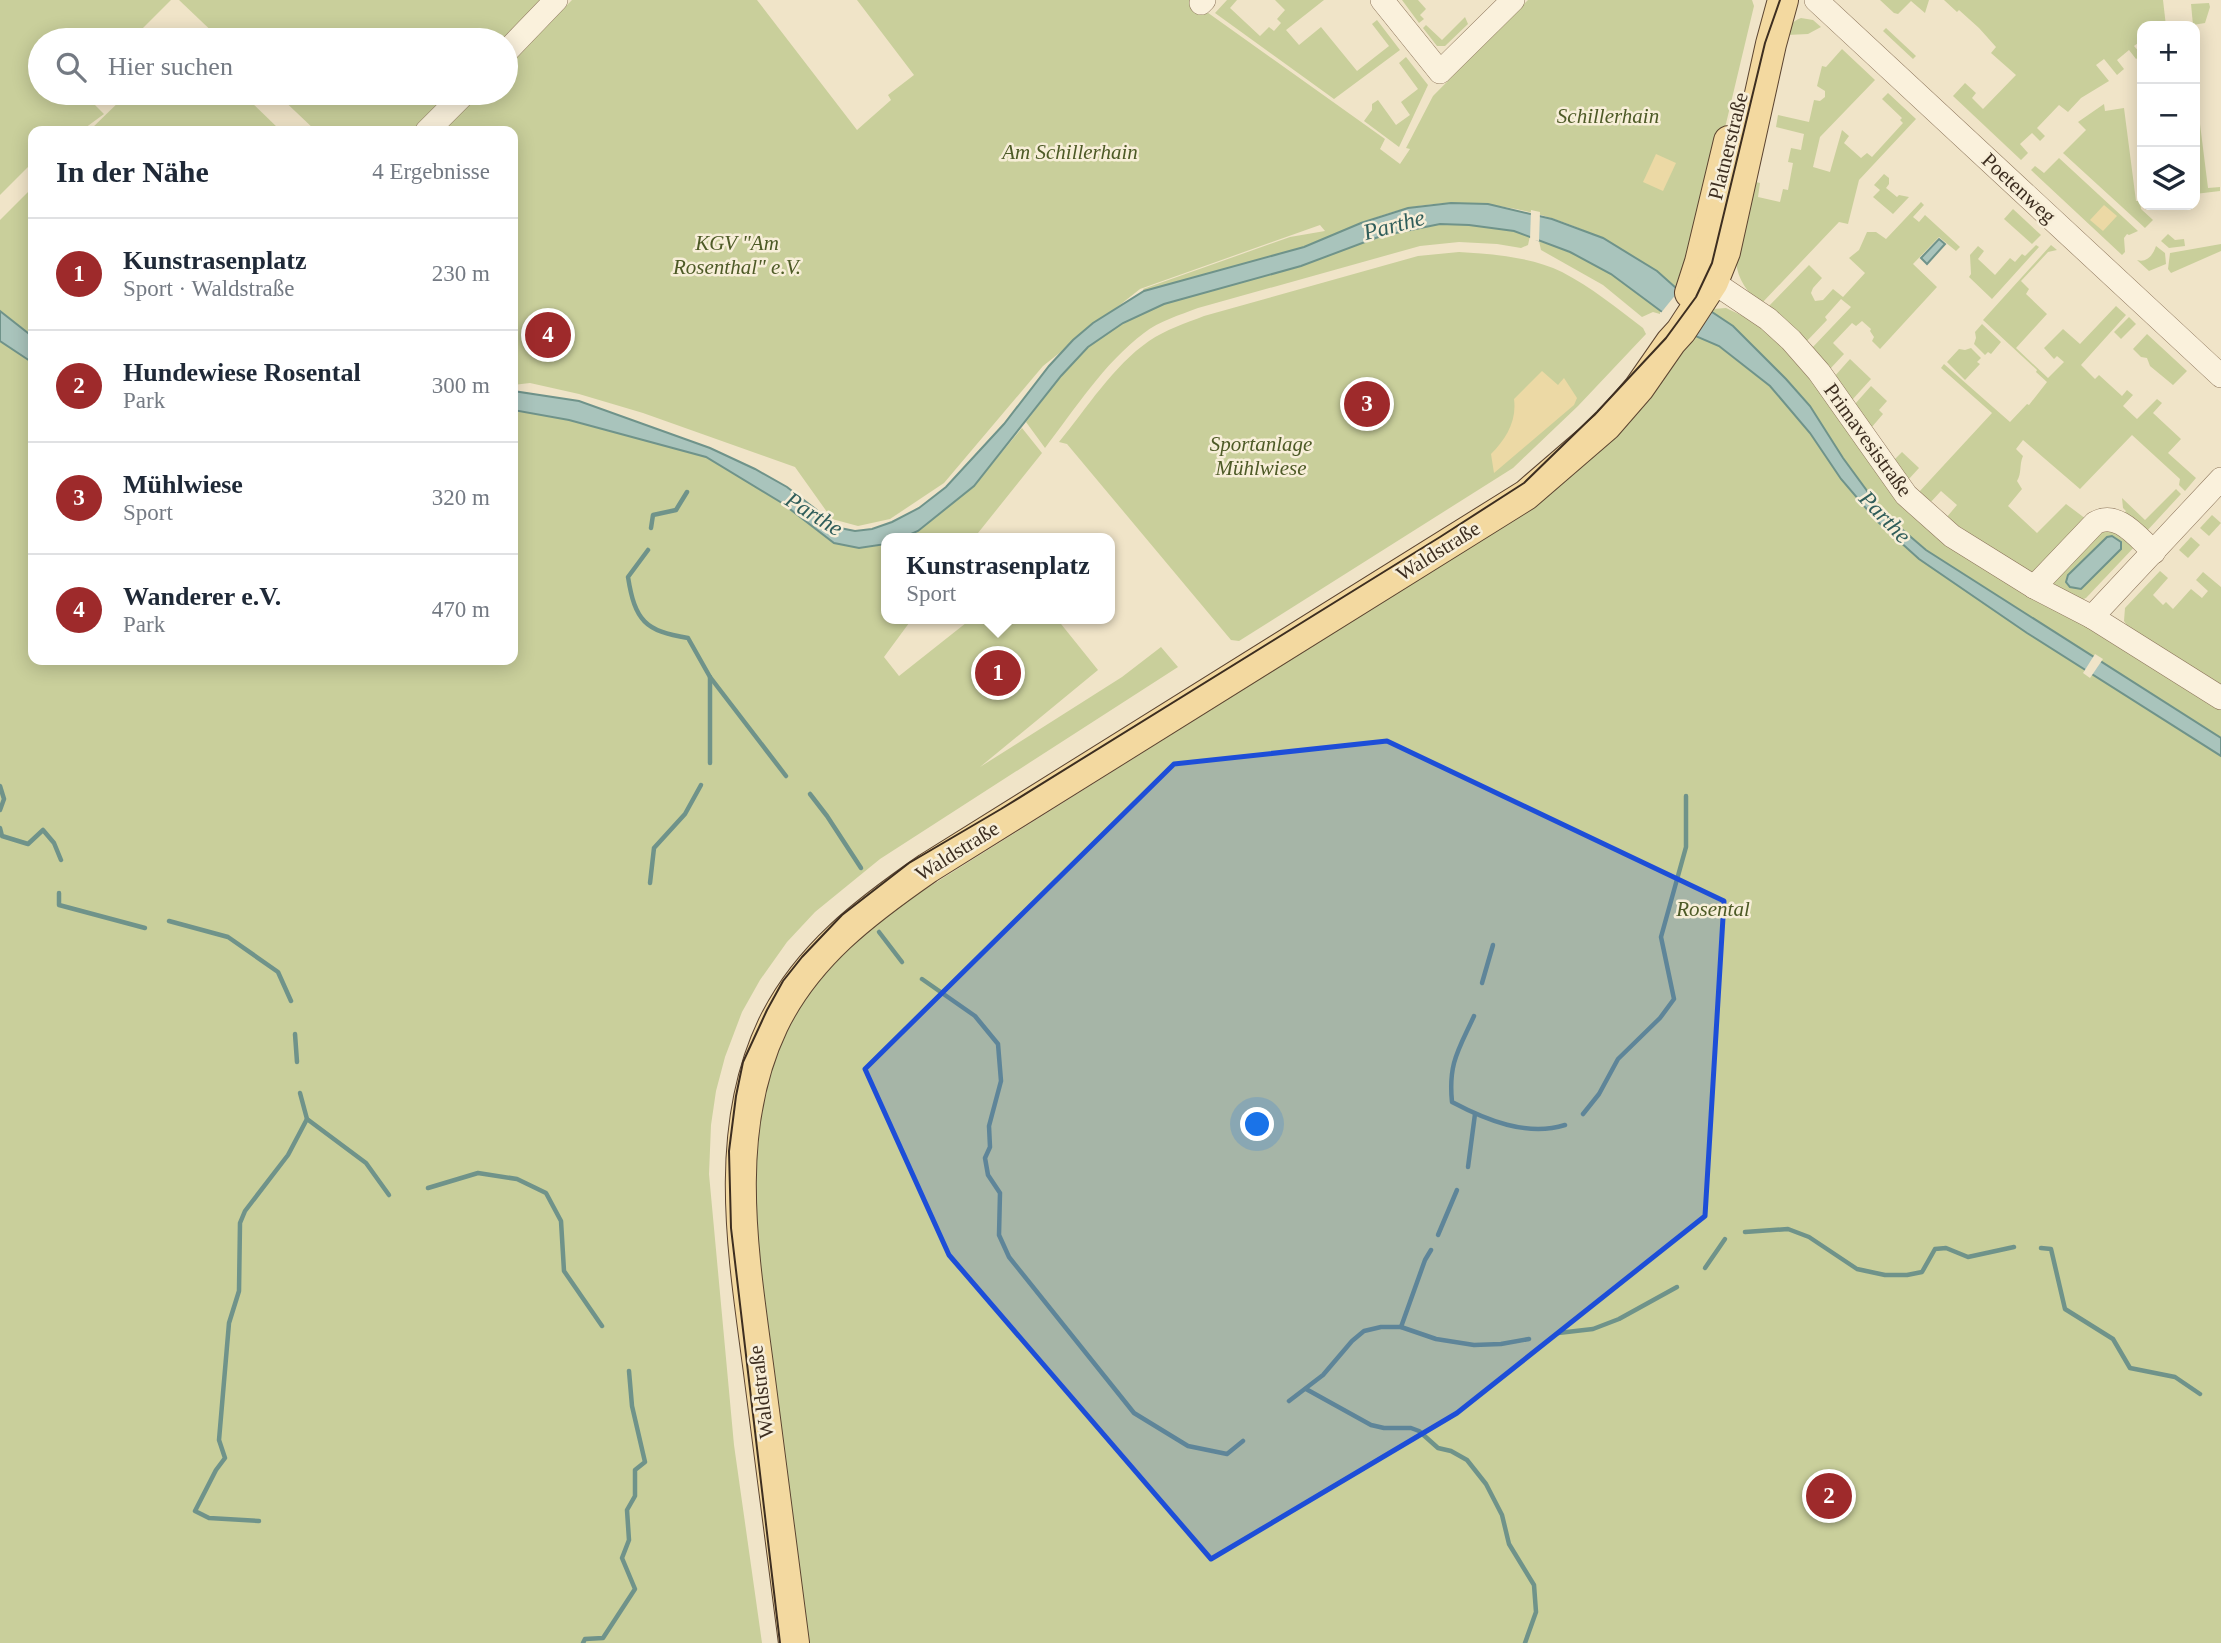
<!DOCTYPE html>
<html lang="de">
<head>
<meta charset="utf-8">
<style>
  :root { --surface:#fff; --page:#f6f6f7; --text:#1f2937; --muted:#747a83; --line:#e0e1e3; --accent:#9e2a2b }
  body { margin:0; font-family:Georgia,serif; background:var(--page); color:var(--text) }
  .controls { position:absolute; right:21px; top:21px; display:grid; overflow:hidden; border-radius:14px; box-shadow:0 4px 18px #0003 }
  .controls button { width:63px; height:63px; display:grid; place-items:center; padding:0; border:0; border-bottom:2px solid var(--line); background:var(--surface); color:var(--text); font:35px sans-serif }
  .you { position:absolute; left:1258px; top:1125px; width:24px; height:24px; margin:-18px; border:5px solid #fff; border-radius:50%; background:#1a73e8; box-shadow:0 0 0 10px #1a73e833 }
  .badge { display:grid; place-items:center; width:46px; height:46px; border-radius:50%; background:var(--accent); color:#fff; font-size:23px; font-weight:700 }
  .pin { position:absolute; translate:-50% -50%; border:4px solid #fff; box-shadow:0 2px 7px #0006 }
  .popup { position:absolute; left:881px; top:533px; width:234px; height:91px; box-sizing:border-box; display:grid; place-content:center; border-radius:14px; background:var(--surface); filter:drop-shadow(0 2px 5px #0005); font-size:23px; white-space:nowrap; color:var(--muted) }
  .popup b { font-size:26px; color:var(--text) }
  .popup::after { content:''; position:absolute; left:50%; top:100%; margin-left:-14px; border:14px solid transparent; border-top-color:var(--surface) }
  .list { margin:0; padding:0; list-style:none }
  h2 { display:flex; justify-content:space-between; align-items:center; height:91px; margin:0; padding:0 28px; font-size:30px }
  h2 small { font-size:23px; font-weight:400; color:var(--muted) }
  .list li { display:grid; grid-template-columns:46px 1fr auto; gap:21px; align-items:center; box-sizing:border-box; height:112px; padding:0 28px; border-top:2px solid var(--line) }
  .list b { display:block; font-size:26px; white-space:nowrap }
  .list p { margin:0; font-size:23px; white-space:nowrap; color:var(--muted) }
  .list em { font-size:23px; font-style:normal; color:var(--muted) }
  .icon { flex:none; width:38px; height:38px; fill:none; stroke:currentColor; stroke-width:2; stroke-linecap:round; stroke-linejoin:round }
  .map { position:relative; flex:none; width:2221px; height:1643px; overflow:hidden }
  .search { position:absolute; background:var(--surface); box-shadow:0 4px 18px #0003; left:28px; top:28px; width:490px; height:77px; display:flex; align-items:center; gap:18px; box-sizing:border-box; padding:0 24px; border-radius:38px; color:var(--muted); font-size:26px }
  .panel { position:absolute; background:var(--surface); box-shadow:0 4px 18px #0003; left:28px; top:126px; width:490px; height:539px; border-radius:14px }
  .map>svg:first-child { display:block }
</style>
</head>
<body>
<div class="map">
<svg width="2221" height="1643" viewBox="0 0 2221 1643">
  <rect width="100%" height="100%" fill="#f0e4c8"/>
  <g fill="#c9cf9b">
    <path d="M0,0H171L131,40H40V93H83L104,114L81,131L69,126L64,131H33V162L0,195Z"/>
    <path d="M179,0H545L505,40H221Z"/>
    <path d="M572,0H757L857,130L891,100L888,95L914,75L857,0H1190L1385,139L1380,149L1400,164L1410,149L1406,148L1433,96L1528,0H1752L1754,6L1699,237L1683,286L1676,288C1608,227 1499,189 1408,208C1371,216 1339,235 1303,247C1252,265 1196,277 1144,291L1143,289L1290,237L1325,231L1320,225L1140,289L1043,366L944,483L890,519L858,526L832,519L795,467L643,413L579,394L530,383L513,385V131H443L481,93H506V67Z"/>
    <path d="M1227,0H1237L1230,8L1260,36L1269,27L1274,31L1281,23L1277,19L1285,10L1275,0H1324L1286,30L1299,45L1321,27L1357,71L1389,46L1372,24L1377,20L1400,50L1334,99L1215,13Z"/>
    <path d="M1402,0H1418L1426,9L1420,15L1424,19L1419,23Z"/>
    <path d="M1880,0H1929L1925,13L1911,1L1898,14L1894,13Z"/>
    <path d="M1944,0H2163L2166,26H2142V40L2134,46L2142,55L2136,59L2129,50L2117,60L2124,69L2117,75L2104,59L2096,65L2109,81L2081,98L2068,112L2059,105L2037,128L2045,136L2040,141L2032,133L2020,144L2028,153L2021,160L1953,96L1965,83L1976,93L1972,98L1983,109L2016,75L1991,53L1996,47L1979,28L1959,10L1957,12Z"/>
    <path d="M2209,3L2210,7L2205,23L2193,25L2191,4Z"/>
    <path d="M1465,17L1468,24L1445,46H1437L1423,28L1426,25L1442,40Z"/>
    <path d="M1801,18L1813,20L1821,27L1808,34L1787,35C1790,26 1792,21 1801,18Z"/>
    <path d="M1886,28L1916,56L1913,59L1883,31Z"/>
    <path d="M1842,49L1875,80L1820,137L1813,167L1830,172L1842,130L1849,136L1844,143L1861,158L1867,153L1872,157L1903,123L1900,120L1902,118L1882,99L1888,93L1916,119L1859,180L1848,224L1839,222L1761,304C1747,292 1738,280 1736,262L1752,181L1760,183L1758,197L1780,202L1783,189L1788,190L1793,163L1788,162L1791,148L1801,150L1804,134L1776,127L1778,115L1809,122L1814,100L1820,101L1825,97V91L1817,86L1822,66L1826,67Z"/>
    <path d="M1406,57L1428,85L1399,147L1364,121L1372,110V104L1378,100L1396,125L1410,115L1401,102L1418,89L1399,63Z"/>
    <path d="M2195,84L2208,188L2220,187V191L2195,194Z"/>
    <path d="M128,93H242L281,131H89Z"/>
    <path d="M276,93H454L417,130L407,129L404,131H316Z"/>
    <path d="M2104,104L2105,111L2124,108L2136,201H2140L2141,209L2153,220L2145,228L2063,153L2086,130L2078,122Z"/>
    <path d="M2059,158L2138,231L2129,235L2127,234L2124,238L2125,252L2122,255L2031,170L2035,166L2044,173Z"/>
    <path d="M1884,174L1889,178V184L1886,188L1897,197L1899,195L1909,197L1893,214L1873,197L1880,190L1874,185Z"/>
    <path d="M33,187V337L0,311V220Z"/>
    <path d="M1921,202L1924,205L1913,217L1919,222L1925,215L1960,247L1956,251L1939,237L1913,264L1937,287L1880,349L1872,341L1874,337L1870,331L1871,329L1862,321L1856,326L1852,323L1833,343L1844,354L1829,370L1811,349L1851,307L1841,299L1825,317L1827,320L1805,343L1766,309L1809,265L1822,278L1813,288L1811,293L1815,301L1823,300L1833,289L1843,297L1865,273L1849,258L1859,250L1867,232H1876L1886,239Z"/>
    <path d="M2013,209L2041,235L2032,244L2004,219Z"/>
    <path d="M1440,224C1470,225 1501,226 1530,236L1528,245L1521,248L1497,244L1459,242L1420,246L1198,308C1180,315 1159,321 1144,333C1104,363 1075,409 1045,448L1026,422L1061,376L1088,347L1123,323L1164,304L1301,266L1381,236Z"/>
    <path d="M2168,234L2175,240L2184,239L2185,246L2169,248L2161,241Z"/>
    <path d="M1539,241C1578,246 1628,286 1660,310V314L1653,312L1642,317L1603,285L1541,250Z"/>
    <path d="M2221,244V251L2171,273L2168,269L2170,253Z"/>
    <path d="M2036,245L2039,247L1992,299L1969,277L1971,274L1970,255L1978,246L1984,251L1978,259L1995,275L2010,258L2015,262L2022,254L2025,256Z"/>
    <path d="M2051,245L2057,250L2048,252L2021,281L2029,289L2026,294L2047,314L2016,348L2048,378L2064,362L2057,356L2054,359L2044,348L2063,329L2080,344L2116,306L2126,315L2081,365L2095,379L2099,375L2122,396L2127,390L2133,395L2123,406L2137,419L2157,399L2162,403L2153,413L2181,439L2168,453L2196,478L2185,491L2179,485L2180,479L2132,435L2080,489L2023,440L2016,449L2023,456C2019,465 2022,473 2017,481L2022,489L2008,506L2037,533L2066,504L2090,522L2037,577L1946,518L1957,505L1941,491L1929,504L1919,492L1992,413L1941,368L1944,364L2010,422L2027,404L2029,405L2047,382L2036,372L2037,370L1983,320Z"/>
    <path d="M2156,246L2165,253L2166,264L2149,271L2137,260C2147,263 2153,255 2156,246Z"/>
    <path d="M1459,252C1492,254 1532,257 1562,272C1591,287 1617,308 1643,328L1646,334L1578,406L1513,468L1239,641L1231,640L1067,444L1059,442C1087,408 1113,366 1149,341C1165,330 1186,323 1204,316L1418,256Z"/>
    <path d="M1726,308L1745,317L1775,337L1830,396L1900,502L2221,707V1643H808C797,1561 787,1479 776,1396C761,1277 732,1145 786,1032C808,984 847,951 884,915L1453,558L1713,309Z"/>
    <path d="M2129,317L2136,324L2121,339L2114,332Z"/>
    <path d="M1982,324L2001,342L1991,354L1988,352L1985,355L1974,344L1976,338L1975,332Z"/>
    <path d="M2147,334L2187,371L2173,385L2150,366L2147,358L2141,357L2133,349Z"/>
    <path d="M0,341L33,363V660H513V410L569,420L706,457L782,503L834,543L886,544V619H912L884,657L899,676L971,619H1057L1098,670L980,767L1122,677L1161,647L1178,667L880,859L815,912L787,942L760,980L742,1012L725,1057L716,1091L711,1125L709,1174L734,1445L762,1643H0Z"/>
    <path d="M1971,348L1981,358L1977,362L1980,364L1965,380L1947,362L1959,349L1965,350Z"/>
    <path d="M1850,359L1871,379L1852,400L1834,377Z"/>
    <path d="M1871,386L1887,401L1879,410L1883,414L1871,428L1855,404Z"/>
    <path d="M1022,428L1042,453L974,538H903L918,531L974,486Z"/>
    <path d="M1902,452L1919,468L1908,480L1893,461Z"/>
    <path d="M2176,489L2181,494L2145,533L2124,514L2126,511L2123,508L2122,498L2145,520Z"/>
    <path d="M2212,515L2221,523L2209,536L2200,528Z"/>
    <path d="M2107,526L2138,543L2086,598L2081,600L2047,584Z"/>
    <path d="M2191,537L2200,545L2188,558L2179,550Z"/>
    <path d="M2160,571L2168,578L2153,595L2163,605L2166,602L2173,609L2191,589L2202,598L2208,591L2196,580L2203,572L2221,587V685L2128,627L2124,621L2125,608Z"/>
  </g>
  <g fill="#ecd9a5">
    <path d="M1656,154L1676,163L1663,191L1643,182Z"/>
    <path d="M2104,205L2117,216L2103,231L2090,220Z"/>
    <path d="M1542,371L1558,385L1564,378L1577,398L1574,405L1494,473L1491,454C1506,439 1517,421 1514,399Z"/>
  </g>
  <g fill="#a9c4bc" stroke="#6f938a" stroke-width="2">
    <path d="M1451,203L1488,204L1552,219L1603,238L1657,271L1676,288L1733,326L1786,379L1810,406L1843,458L1884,514L1926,550L2221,738V756L2027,633L1919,559L1877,521L1841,479L1810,433L1770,386L1719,346L1693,335L1611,274L1570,252L1514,231L1469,225L1440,224L1381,236L1301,266L1164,304L1123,323L1088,347L1061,376L974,486L918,531L902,538H886V544L859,548L834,543L782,503L706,457L569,420L513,410V391L579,401L710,448L755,469L787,487L840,528L855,531L872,529L892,522L919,508L946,487L1004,424L1049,366L1073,340L1093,323L1144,291L1304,247L1361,223L1408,208Z"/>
    <path d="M1939,239L1945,244L1927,264L1921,258Z"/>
    <path d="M0,311L33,337V363L0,341Z"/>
    <path d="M2112,536L2121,542V549L2081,589L2070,587L2066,582L2068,575L2107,537Z"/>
  </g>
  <g fill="#f0e4c8">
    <path d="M1531,210L1540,212L1539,241L1530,240Z"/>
    <path d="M1681,288L1691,338L1660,314Z"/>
    <path d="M2095,654L2103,659L2090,678L2083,673Z"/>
  </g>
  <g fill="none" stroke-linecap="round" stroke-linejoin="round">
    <g stroke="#6f938a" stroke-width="4.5">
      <path d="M651,528L653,515L676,510L687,492"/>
      <path d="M648,550L628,577C635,621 645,631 688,638L710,677L786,776"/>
      <path d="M710,677V763"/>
      <path d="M0,786L4,799L0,810"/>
      <path d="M810,794L827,816L861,868"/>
      <path d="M0,828L2,836L28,844L43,830L54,843L61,860"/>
      <path d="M650,883L654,848L685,814L701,785"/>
      <path d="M59,893V905L145,928"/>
      <path d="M169,921L228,937L278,972L291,1001"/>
      <path d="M879,932L902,962"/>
      <path d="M922,979L975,1016L998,1044L1001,1081L989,1126L990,1147L985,1158L988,1175L1000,1193L999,1235L1009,1257L1134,1413L1188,1446L1227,1454L1243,1441"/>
      <path d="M1482,983L1493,945"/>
      <path d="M1474,1016C1459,1049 1448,1063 1452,1102C1486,1120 1527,1137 1565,1125"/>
      <path d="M295,1034L297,1062"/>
      <path d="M300,1093L307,1119L366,1163L389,1195"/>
      <path d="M1583,1114L1599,1094L1618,1059L1660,1018L1674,999L1661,937L1686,847V796"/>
      <path d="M1468,1167L1475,1114"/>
      <path d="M428,1188L478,1173L517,1179L546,1193L561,1221L564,1271L602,1326"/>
      <path d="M1745,1232L1788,1229L1809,1237L1857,1269L1885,1275H1907L1922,1272L1935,1249L1946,1248L1968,1257L2014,1247"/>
      <path d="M1438,1235L1457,1190"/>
      <path d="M2041,1248L2051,1249L2065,1309L2113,1339L2130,1368L2175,1377L2200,1394"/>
      <path d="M1705,1268L1725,1239"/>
      <path d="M1401,1327L1425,1260L1431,1250"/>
      <path d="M1558,1333L1593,1329L1619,1319L1677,1287"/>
      <path d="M1306,1389L1371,1425L1384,1428H1411L1419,1431L1438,1448L1451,1451L1467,1460L1486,1484L1502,1515L1509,1544L1534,1585L1536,1612L1525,1643"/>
      <path d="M1289,1401L1323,1375L1352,1341L1364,1331L1381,1327H1401L1436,1339L1474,1345L1501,1344L1529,1339"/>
      <path d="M259,1521L209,1518L195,1511L216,1470L225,1458L219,1440L229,1323L239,1291L240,1223L245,1211L288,1155L307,1119"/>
      <path d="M583,1643L585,1639L603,1638L635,1589L622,1558L629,1540L627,1510L635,1496V1470L645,1462L632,1406L629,1371"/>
    </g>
    <g stroke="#8d765c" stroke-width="24">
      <g id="minor">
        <path d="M1382,0L1440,72L1513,0"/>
        <path d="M1816,0L2221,376"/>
        <path d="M1201,3L1204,0"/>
        <path d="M506,52L556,0"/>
        <path d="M427,131L465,93"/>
        <path d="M1713,282L1768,319L1791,340L1819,372L1906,495L1952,536L2034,587L2092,617L2221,698"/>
        <path d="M2034,587L2095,523C2118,510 2138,538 2154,552"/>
        <path d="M2092,617L2221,479"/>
      </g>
    </g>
    <g stroke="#5b4430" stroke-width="32">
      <g id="major">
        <path d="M1690,293L1700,262L1729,141"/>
        <path d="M794,1643C783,1555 771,1468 760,1380C745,1263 720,1136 773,1025C807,955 866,911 928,868L1526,495L1606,426L1639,388L1671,342L1681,331L1713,282L1725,252L1771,44L1783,0"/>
      </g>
    </g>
    <use href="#minor" stroke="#faf1dc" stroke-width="23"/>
    <use href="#major" stroke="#f3d9a0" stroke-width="30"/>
    <path stroke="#3d2e20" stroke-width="2" d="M780,1643L731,1228L729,1151L736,1096L743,1062L767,1010L783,981L802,957L842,915L909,863L1001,809L1440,537L1524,483L1597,412L1666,338L1696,297L1712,263L1765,43L1780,0"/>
  </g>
  <path fill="#1d4ed8" fill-opacity="0.2" stroke="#1d4ed8" stroke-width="5" stroke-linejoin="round" d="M1387,741L1724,901L1705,1216L1457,1413L1211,1559L949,1255L865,1069L1174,764Z"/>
  <g text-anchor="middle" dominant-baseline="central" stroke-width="5" stroke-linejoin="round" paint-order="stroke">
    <g font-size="21" font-style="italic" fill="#4d5a26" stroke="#f7eed8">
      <text x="1608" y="116">Schillerhain</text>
      <text x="1070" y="152">Am Schillerhain</text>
      <text x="737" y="243">KGV "Am<tspan x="737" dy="24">Rosenthal" e.V.</tspan></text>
      <text x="1261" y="444">Sportanlage<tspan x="1261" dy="24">Mühlwiese</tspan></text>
      <text x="1713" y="909">Rosental</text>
    </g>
    <g font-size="21" fill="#3d2e20" stroke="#f7eed8">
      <text transform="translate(1728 146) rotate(-76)">Platnerstraße</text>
      <text transform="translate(2019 188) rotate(43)">Poetenweg</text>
      <text transform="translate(1868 440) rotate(54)">Primavesistraße</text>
      <text transform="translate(1438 551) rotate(-32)">Waldstraße</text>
      <text transform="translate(957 851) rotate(-32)">Waldstraße</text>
      <text transform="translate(761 1392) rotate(-97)">Waldstraße</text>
    </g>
    <g font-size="23" font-style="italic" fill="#2f5d5a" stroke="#f7eed8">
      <text transform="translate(1394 225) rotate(-15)">Parthe</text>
      <text transform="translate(814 514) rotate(32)">Parthe</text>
      <text transform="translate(1885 517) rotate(46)">Parthe</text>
    </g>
  </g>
</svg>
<div class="controls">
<button>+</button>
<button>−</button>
<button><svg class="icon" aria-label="layers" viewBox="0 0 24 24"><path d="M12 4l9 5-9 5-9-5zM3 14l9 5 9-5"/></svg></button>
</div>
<div class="you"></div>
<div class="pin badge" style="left:998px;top:673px">1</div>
<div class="popup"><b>Kunstrasenplatz</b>Sport</div>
<div class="pin badge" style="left:1829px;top:1496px">2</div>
<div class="pin badge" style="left:1367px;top:404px">3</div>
<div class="pin badge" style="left:548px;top:335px">4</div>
<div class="search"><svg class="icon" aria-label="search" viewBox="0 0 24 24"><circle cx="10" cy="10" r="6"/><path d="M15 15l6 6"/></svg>Hier suchen</div>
<section class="panel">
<h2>In der Nähe<small>4 Ergebnisse</small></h2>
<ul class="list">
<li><span class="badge">1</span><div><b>Kunstrasenplatz</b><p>Sport · Waldstraße</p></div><em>230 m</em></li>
<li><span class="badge">2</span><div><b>Hundewiese Rosental</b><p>Park</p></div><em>300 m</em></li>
<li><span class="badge">3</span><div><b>Mühlwiese</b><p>Sport</p></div><em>320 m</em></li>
<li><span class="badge">4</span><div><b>Wanderer e.V.</b><p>Park</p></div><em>470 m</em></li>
</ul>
</section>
</div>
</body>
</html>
